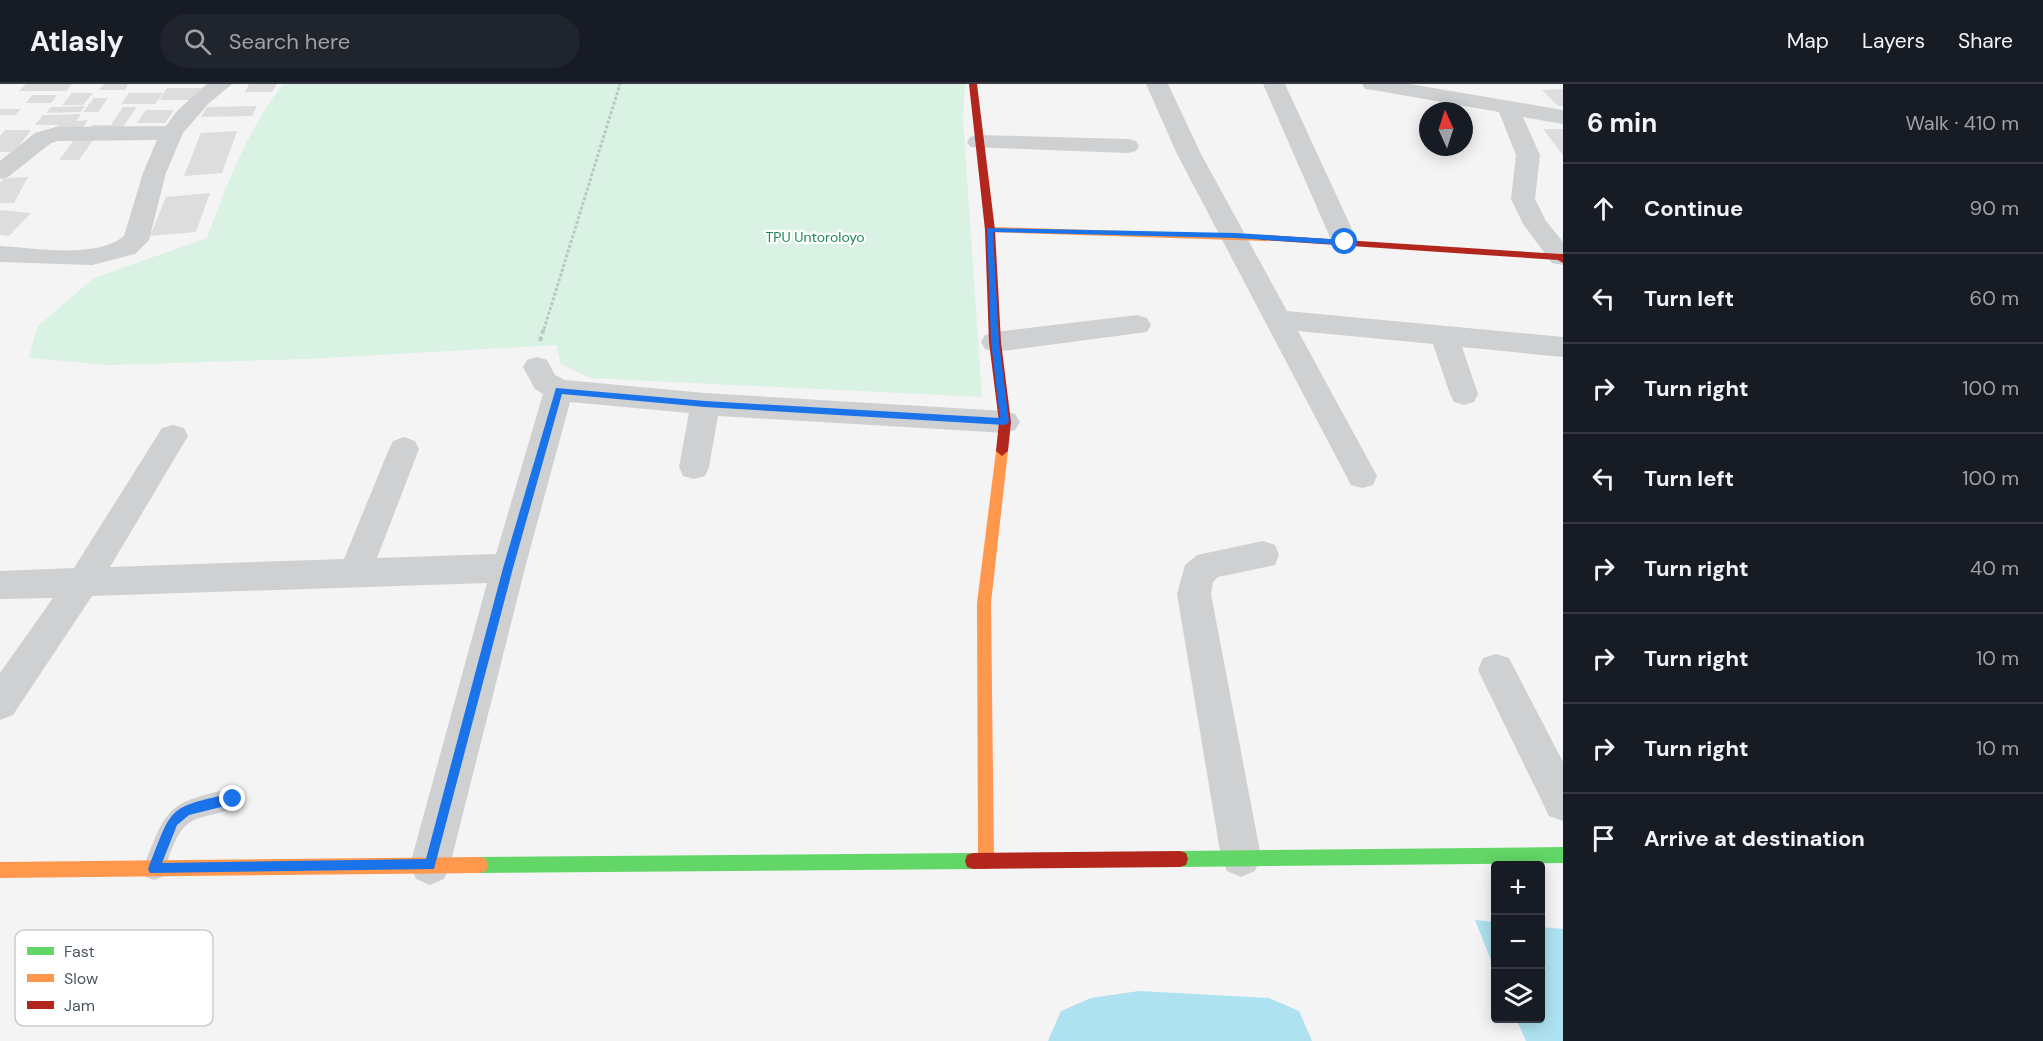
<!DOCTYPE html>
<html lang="en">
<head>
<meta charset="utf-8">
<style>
  :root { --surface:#171b24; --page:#20242c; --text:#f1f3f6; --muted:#9ea1a6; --line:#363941 }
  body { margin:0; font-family:"DM Sans",sans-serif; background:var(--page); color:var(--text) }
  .controls { position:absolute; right:18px; bottom:18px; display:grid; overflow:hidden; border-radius:6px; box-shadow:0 3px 15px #0003 }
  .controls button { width:54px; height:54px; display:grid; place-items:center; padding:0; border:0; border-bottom:2px solid var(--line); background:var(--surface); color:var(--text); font:30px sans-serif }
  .compass { position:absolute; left:1419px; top:18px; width:54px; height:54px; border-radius:50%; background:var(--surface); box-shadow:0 3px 15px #0003; rotate:357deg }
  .stop { position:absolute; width:18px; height:18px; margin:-14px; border:4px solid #1a73e8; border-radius:50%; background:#fff }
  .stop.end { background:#1a73e8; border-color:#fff; box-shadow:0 2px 6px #0008 }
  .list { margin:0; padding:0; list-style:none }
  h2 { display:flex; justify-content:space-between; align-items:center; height:78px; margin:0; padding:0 24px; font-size:26px }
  h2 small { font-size:20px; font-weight:400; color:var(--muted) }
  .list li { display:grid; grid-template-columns:39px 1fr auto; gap:18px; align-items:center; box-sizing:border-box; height:90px; padding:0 24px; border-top:2px solid var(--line) }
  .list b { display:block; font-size:22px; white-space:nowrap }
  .list em { font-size:20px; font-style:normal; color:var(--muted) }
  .icon { flex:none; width:33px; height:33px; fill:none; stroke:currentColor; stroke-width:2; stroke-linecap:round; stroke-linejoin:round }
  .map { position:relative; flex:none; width:1563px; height:957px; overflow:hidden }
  header { display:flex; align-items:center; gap:36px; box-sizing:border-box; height:84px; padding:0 30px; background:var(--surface); border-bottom:2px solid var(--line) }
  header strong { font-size:28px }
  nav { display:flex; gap:33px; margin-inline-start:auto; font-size:21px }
  .search { width:420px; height:54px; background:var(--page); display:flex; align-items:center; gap:15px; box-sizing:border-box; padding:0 21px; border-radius:33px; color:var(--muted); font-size:22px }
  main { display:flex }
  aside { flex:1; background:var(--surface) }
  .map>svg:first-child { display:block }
</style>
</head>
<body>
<header>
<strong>Atlasly</strong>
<div class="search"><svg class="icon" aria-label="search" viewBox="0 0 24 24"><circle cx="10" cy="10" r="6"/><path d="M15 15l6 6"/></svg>Search here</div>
<nav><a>Map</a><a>Layers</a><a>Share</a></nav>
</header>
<main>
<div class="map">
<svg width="1563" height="957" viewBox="0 0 1563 957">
  <rect width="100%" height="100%" fill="#f4f4f4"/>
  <path fill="#d9f2e3" d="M283,0H965L963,34L982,313L590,294L561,280L556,261L307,275L108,281L29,274L37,243L94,194L207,154C227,99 247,47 283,0Z"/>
  <g fill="#aee2f0">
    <path d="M1475,836L1495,838V886Z"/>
    <path d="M1541,843L1563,845V957H1526L1516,935L1540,934Z"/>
  </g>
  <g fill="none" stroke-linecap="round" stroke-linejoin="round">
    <path fill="#aee2f0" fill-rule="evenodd" d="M1139,907L1269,914L1299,927L1312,957H1048L1061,927L1091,914Z"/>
  </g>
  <g fill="#ddddde">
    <path d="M26,0H72L66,7H19Z"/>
    <path d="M104,0H128L125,6H99Z"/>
    <path d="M249,0H277L272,8H245Z"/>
    <path d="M167,4H202L194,16H159Z"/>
    <path d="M1563,5V22H1558L1542,6Z"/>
    <path d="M72,9H93L83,21H62Z"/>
    <path d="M129,9H163L155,20H121Z"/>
    <path d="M32,11H57L51,19H26Z"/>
    <path d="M94,14H108L98,28H83Z"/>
    <path d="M85,22L80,28L46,29L51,23Z"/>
    <path d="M257,22L252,32L201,33L207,23Z"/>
    <path d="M123,23H137L122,44L88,47L92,41H111Z"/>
    <path d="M0,25H21L15,31H0Z"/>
    <path d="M146,26H174L165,39H137Z"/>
    <path d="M81,30L76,37L88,36L80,47H52L58,41H35L43,31Z"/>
    <path d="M1543,45H1563V71Z"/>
    <path d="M5,46H31L14,68H0V52Z"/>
    <path d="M237,47L222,89L184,92L201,49Z"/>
    <path d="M77,52H96L79,76H59Z"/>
    <path d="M28,93L14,119H0V99L4,94Z"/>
    <path d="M210,109L196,148L150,152L166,113Z"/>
    <path d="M0,126L31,129L9,152L0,151Z"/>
  </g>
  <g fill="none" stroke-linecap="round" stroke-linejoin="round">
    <path stroke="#bcc7c4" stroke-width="3" stroke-dasharray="3 2" stroke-linecap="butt" d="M544,245L620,0"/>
    <path stroke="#bcc7c4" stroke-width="4" stroke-dasharray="4.5 3" stroke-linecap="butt" d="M540,257L544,244"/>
    <path fill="#ced0d2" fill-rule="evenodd" d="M233,704L240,708L244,715L240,722C227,728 213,730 199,734C175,741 170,773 162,793L154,796L146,793L143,785C167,723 166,719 233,704Z"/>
    <g fill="#ced0d2" fill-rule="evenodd">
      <path d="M207,0H232L208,20L183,49L166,89L149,156L135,170L92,181L0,178V162C34,164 97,175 124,152L143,89L157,56L58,57L51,59L8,93L0,95V77L35,49L56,43L166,42L177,27Z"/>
      <path d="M1146,0H1168L1201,70L1287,227L1563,253V273L1462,263L1478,310L1474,318L1464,321L1454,318L1450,310L1433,260L1298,247L1377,392L1373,401L1362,404L1351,401L1177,70Z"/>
      <path d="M1263,0H1285L1358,158L1354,164L1345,166L1336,164L1332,158Z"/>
      <path d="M1362,0H1410L1563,26V40L1523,33L1540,71L1535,115L1546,137L1563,158V181L1552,179L1523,140L1511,115L1516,71L1499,28L1373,6L1365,5Z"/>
      <path d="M978,51L1128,55L1136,57L1139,62L1136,67L1128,69L970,63L967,58L970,53Z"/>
      <path d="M1137,231L1147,234L1151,241L1147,248L995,268L985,265L981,258L985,251L995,248Z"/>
      <path d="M537,273L547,276L555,291L565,296L705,309L1005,327L1015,330L1020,338L1015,346L1005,349L718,332L709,383L705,392L694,395L683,392L679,383L689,329L570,318L525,484L450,781L444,795L430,801L416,795L410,781L487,499L92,512L13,631L0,636V589L53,514L0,515V487L74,484L162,344L173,341L184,344L188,352L110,483L344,475L389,365L393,357L404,353L415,357L419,365L377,474L496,470L543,310L535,305L523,283L527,276Z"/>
      <path d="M1263,457L1275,461L1279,471L1275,481L1218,493L1213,498L1211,510L1261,773L1255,787L1241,793L1227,787L1221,773L1177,510L1185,481L1197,471Z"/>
      <path d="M1496,570L1509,574L1563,678V737L1549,732L1478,586L1483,574Z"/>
    </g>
    <g fill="#63d668" fill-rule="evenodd">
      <path d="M1563,763V779L1180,783L1174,781L1172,775L1174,769L1180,767Z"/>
      <path d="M973,769L979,771L981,777L979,783L973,785L480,789L474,787L472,781L474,775L480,773Z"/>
    </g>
    <g fill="#ff974d" fill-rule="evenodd">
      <path d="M990,143L1265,151L1270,154L1265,157L986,148V144Z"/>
      <path d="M1002,362L1008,367L991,519L994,777L992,783L986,785L980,783L978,777L977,519L996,367Z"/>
      <path d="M480,773L486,775L488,781L486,787L480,789L0,794V778Z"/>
    </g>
    <g fill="#b3261e" fill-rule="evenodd">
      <path d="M969,0H977L995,146L1001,258L1011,338L1008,367L1002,372L996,367L999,338L989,258L985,146Z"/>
      <path d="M1265,151L1561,170H1563V179L1558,176L1261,156L1260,154Z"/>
      <path d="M1180,767L1186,769L1188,775L1186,781L1180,783L973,785L967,783L965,777L967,771L973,769Z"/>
    </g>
  </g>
  <path fill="#1a73e8" d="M987,144L1235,149L1345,156L1349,158L1345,161L1235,154L993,148L999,258L1009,338L1005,341L705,323L562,310L513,484L434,785L150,789L148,785C173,722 166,724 233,709L239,715L237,719L189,731L177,741L162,779L426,775L503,484L556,304L705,317L1000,334L991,258Z"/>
  <g text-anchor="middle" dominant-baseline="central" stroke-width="4.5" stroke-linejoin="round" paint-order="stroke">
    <g font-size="14" fill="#17864f" stroke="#fff">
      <text x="815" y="153">TPU Untoroloyo</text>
    </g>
  </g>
  <rect x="15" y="846" width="198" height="96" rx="9" fill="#fff" stroke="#c9ccd0" stroke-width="1.5"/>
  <rect x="27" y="863" width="27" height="8" fill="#63d668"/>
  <rect x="27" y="890" width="27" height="8" fill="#ff974d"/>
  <rect x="27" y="917" width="27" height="8" fill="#b3261e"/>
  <g font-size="16" fill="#4a5661">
    <text x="64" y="873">Fast</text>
    <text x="64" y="900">Slow</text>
    <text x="64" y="927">Jam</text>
  </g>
</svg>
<div class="controls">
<button>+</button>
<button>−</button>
<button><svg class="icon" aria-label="layers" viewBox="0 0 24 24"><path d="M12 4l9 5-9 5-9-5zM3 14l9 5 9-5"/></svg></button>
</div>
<svg class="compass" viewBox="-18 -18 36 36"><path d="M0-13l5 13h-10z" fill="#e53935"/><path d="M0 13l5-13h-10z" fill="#9ea1a6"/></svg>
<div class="stop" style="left:1345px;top:158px"></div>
<div class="stop end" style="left:233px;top:715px"></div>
</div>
<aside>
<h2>6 min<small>Walk · 410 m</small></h2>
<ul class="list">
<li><svg class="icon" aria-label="ahead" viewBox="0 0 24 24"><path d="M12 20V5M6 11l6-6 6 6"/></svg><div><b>Continue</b></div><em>90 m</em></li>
<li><svg class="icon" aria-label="left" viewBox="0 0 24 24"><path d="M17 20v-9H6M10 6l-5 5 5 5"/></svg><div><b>Turn left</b></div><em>60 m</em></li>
<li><svg class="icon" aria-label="right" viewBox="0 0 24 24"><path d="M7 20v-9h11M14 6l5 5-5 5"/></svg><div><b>Turn right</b></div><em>100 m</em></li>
<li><svg class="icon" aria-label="left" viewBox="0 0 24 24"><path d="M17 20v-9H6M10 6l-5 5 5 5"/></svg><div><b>Turn left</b></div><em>100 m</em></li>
<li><svg class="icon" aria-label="right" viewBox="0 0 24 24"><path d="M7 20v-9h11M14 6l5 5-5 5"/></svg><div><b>Turn right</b></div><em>40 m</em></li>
<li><svg class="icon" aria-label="right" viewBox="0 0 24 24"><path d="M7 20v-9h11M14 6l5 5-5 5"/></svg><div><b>Turn right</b></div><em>10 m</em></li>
<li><svg class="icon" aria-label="right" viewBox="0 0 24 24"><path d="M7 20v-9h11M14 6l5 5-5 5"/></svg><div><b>Turn right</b></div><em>10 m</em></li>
<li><svg class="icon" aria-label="arrive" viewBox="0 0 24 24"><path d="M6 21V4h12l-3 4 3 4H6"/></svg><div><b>Arrive at destination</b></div></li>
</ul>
</aside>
</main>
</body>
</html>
